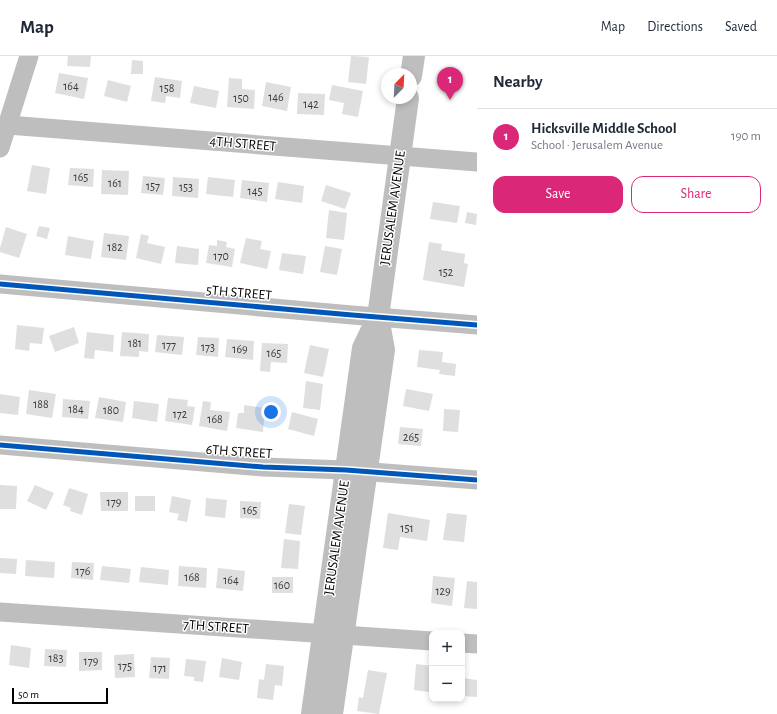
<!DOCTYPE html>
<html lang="en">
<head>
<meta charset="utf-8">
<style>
  :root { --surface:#fff; --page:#f2f2f3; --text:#1f2937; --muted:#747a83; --line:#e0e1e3; --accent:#db2777 }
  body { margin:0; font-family:"Alegreya Sans",sans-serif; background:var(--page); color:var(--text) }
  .controls { position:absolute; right:12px; bottom:12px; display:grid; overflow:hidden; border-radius:8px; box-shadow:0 2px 6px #0003 }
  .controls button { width:36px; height:36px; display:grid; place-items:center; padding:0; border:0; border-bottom:1px solid var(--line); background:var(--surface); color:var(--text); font:20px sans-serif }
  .compass { position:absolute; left:381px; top:12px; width:36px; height:36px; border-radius:50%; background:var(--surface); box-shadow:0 2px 6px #0003; rotate:24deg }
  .scale { position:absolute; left:12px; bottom:10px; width:96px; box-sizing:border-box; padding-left:4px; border:2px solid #000; border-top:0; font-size:11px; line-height:14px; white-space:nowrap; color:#000; -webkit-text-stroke:3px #fff; paint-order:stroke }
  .you { position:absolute; left:271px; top:356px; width:14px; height:14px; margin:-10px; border:3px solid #fff; border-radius:50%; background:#1a73e8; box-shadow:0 0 0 6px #1a73e833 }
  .badge { display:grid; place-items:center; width:26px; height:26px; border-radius:50%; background:var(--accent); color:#fff; font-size:13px; font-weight:700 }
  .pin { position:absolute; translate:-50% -33px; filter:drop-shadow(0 1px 2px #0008) }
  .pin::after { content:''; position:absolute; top:21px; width:14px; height:12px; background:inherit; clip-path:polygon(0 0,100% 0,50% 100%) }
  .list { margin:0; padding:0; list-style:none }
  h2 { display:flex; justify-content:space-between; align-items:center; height:52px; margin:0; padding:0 16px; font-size:17px }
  h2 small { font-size:13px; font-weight:400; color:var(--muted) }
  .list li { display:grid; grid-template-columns:26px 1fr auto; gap:12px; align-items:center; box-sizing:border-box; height:56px; padding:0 16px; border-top:1px solid var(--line) }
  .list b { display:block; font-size:15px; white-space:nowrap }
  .list p { margin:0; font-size:13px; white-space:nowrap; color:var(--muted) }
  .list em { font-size:13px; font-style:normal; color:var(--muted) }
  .actions { display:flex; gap:8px; padding:12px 16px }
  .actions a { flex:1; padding:9px 0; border:1px solid var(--accent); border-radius:12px; text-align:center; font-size:14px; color:var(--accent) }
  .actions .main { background:var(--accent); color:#fff }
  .map { position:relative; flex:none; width:477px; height:658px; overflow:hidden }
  header { display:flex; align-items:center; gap:24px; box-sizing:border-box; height:56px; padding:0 20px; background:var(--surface); border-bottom:1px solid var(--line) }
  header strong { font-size:19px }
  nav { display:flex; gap:22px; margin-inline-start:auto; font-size:14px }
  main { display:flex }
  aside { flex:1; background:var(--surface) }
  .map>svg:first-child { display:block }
</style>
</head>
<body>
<header>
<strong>Map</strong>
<nav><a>Map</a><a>Directions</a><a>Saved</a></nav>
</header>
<main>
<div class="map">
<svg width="477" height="658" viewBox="0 0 477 658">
  <rect width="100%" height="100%" fill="#fff"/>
  <g fill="#dfdfdf">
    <path d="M68,0H91L90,11L67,10Z"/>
    <path d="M351,0L369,1L366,28L348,26Z"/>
    <path d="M132,4L143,5V18H131Z"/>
    <path d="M59,17L88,22L84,43L55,37Z"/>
    <path d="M155,21L182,25L180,42L166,40L165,47L151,45Z"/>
    <path d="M229,22L242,23V33L255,34L254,53L227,51Z"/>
    <path d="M108,24L131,30L127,46L104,40Z"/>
    <path d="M266,26L291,31L287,55L262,50Z"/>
    <path d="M332,29L363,35L358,61L342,58L344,47L329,44Z"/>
    <path d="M194,30L219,35L216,52L190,47Z"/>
    <path d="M298,37L325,38L324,59L297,58Z"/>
    <path d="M32,109L50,112L46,138L27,135Z"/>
    <path d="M70,112L94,113L93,131L68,129Z"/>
    <path d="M102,114L129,115L128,139L101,138Z"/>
    <path d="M143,120L165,122L163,139L141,137Z"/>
    <path d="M173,121L199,123L198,142L172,140Z"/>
    <path d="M208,121L235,124L233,141L206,138Z"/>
    <path d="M242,124L269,127L267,146L240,142Z"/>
    <path d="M278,126L304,130L302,147L275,143Z"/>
    <path d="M326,129L351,137L345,153L321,145Z"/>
    <path d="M433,146L460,150L457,167L430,163Z"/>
    <path d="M329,154L347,157L344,184L326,182Z"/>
    <path d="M467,156L477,158L476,169L465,167Z"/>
    <path d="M39,170L50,172L47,183L36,180Z"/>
    <path d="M6,171L27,178L19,202L0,196V192Z"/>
    <path d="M104,177L129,180L126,204L101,201Z"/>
    <path d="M141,178L149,180L147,187L165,191L161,208L136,202Z"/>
    <path d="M68,180L94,185L91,203L65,199Z"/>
    <path d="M246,182L262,185L260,193L271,195L267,213L240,207Z"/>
    <path d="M217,184L227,186L226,191L235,193L232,211L206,207L209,189L217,190Z"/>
    <path d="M429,186L442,188L441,194L465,198L464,207L468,208L464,231L423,224Z"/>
    <path d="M177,190L199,193L198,209L175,207Z"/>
    <path d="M325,190L342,193L337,219L320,216Z"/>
    <path d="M282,197L306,200L303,218L279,214Z"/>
    <path d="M17,269L44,272L42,288L30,287L29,295L15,293Z"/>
    <path d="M74,271L79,287L55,296L49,280Z"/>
    <path d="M87,276L114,279L113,296L95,294L94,303L84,302Z"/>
    <path d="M122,276L149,278L148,296L139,295V301L120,300Z"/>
    <path d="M157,279L184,281L182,299L155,296Z"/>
    <path d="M198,281L219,282L218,301L196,299Z"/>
    <path d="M227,283L254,285L253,304L225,301Z"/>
    <path d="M262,287L288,288L287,307L271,306L270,316L260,315Z"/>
    <path d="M310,289L329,293L323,321L304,317Z"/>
    <path d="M419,294L443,296L442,306L456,308L455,320L439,318L440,314L417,311Z"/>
    <path d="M306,325L323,328L320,354L303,352Z"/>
    <path d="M406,333L433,338L429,355L403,350Z"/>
    <path d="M29,334L56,338L52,362L26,358Z"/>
    <path d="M0,338L20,341L18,359L0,357Z"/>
    <path d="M99,341L126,346L123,366L95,362Z"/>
    <path d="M168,342L188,344L187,350L195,351L192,369L165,365Z"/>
    <path d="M63,343L90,345L88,363L62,361Z"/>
    <path d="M134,345L159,348L157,366L132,362Z"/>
    <path d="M203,345L211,346L210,354L230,356L227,375L199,370Z"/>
    <path d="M244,349L265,352L263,376L236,372L238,357H244Z"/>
    <path d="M444,353L460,354L458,376L443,375Z"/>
    <path d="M292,356L318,363L314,380L288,373Z"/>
    <path d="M400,371L423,373L421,390L398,388Z"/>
    <path d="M0,429L17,430L16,453H0Z"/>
    <path d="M35,429L54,437L46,454L27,445Z"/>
    <path d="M69,432L88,438L82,459L70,455L71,452L63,449Z"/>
    <path d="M100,436H128V455H101Z"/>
    <rect x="135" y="440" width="20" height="15"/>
    <path d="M172,440L191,444L187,466L177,464L179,458L169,456Z"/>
    <path d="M206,442L227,444L225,462L205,460Z"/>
    <path d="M240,445L261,446L260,463L240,462Z"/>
    <path d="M289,448L305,450L301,479L285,477Z"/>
    <path d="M388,457L430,464L427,485L400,481L398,494L383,492Z"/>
    <path d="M447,457L467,459L464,486L443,484Z"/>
    <path d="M284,483L300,485L298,513L281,512Z"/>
    <path d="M0,502L17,503L16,518L0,517Z"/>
    <path d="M26,504L55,506L54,522L25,520Z"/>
    <path d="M72,506L94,507L93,524L71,522Z"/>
    <path d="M102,510L131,513L129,527L100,524Z"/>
    <path d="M179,510L207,512L206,532L178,530Z"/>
    <path d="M141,511L169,514L168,529L139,526Z"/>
    <path d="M218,512L245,515L243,535L216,532Z"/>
    <path d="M433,520L455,522L452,550L431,547Z"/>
    <rect x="272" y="521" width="21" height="16"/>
    <path d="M467,525L477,526V553L464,552Z"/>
    <path d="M11,589L31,592L29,612L9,609Z"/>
    <path d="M45,593L67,594L66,611L44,610Z"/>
    <path d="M79,596H102V614L79,615Z"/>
    <path d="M134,598L135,621L115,622L114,599Z"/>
    <path d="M151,601L170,602L169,623L149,622Z"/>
    <path d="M222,602L242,606L239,624L219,621Z"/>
    <path d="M186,603L206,605L203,626L194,625V621L184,620Z"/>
    <path d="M266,608L284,610L282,630L275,629L273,644L257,642L259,623L264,624Z"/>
    <path d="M416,608L432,610L429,636L414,634Z"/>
    <path d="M368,614L387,617L379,658L357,655L359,641L363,642Z"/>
    <path d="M463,622L477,624V641L462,640Z"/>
  </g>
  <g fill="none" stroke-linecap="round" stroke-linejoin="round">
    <g stroke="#bebebe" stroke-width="19">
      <path d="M8,69L477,106"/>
      <path d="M0,92L29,0"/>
      <path d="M0,228L352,259L477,269"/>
      <path d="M0,389L263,411L346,414L477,424"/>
      <path d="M0,556L432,585"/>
      <path d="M462,587L477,588"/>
    </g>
    <g stroke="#bebebe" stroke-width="22">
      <path d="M411,20L414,0"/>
      <path d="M312,658L363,292L378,261"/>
      <path d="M332,658L384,294L378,261L408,42"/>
    </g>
    <g stroke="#fff" stroke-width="8">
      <g id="cycleway">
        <path d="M0,228L352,259L477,269"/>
        <path d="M0,389L263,411L346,414L477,424"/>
      </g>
    </g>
    <use href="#cycleway" stroke="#0057b8" stroke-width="5"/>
  </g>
  <g text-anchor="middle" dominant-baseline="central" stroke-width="3" stroke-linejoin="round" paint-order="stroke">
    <g font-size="12" fill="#383838">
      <text x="71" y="30">164</text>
      <text x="167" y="32">158</text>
      <text x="276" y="41">146</text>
      <text x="241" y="42">150</text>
      <text x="311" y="48">142</text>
      <text x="81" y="121">165</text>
      <text x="115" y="127">161</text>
      <text x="153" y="130">157</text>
      <text x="186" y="131">153</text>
      <text x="255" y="135">145</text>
      <text x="115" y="191">182</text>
      <text x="221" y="200">170</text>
      <text x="446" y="216">152</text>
      <text x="135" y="287">181</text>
      <text x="169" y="289">177</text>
      <text x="208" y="291">173</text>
      <text x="240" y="293">169</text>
      <text x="274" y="297">165</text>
      <text x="41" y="348">188</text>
      <text x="76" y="353">184</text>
      <text x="111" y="354">180</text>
      <text x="180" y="358">172</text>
      <text x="215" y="363">168</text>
      <text x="411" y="381">265</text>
      <text x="114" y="446">179</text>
      <text x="250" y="454">165</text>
      <text x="407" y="472">151</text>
      <text x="83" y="515">176</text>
      <text x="192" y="521">168</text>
      <text x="231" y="524">164</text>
      <text x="282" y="529">160</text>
      <text x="443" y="535">129</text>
      <text x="56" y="602">183</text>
      <text x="91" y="605">179</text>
      <text x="125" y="610">175</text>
      <text x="160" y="612">171</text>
    </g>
    <g font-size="14" fill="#000" stroke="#fff">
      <text transform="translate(243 88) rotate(5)">4TH STREET</text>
      <text transform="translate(393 152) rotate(-82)">JERUSALEM AVENUE</text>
      <text transform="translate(239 237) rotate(5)">5TH STREET</text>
      <text transform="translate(239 396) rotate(4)">6TH STREET</text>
      <text transform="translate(337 482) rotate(-82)">JERUSALEM AVENUE</text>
      <text transform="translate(216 571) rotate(4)">7TH STREET</text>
    </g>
  </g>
</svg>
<div class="controls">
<button>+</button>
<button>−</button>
</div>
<svg class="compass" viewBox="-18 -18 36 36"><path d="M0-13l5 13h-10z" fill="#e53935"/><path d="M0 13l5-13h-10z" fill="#747a83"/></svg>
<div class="scale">50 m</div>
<div class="you"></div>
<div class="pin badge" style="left:450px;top:44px">1</div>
</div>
<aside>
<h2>Nearby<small></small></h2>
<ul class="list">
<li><span class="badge">1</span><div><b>Hicksville Middle School</b><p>School · Jerusalem Avenue</p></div><em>190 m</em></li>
</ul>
<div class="actions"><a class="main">Save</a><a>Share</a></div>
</aside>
</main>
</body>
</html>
